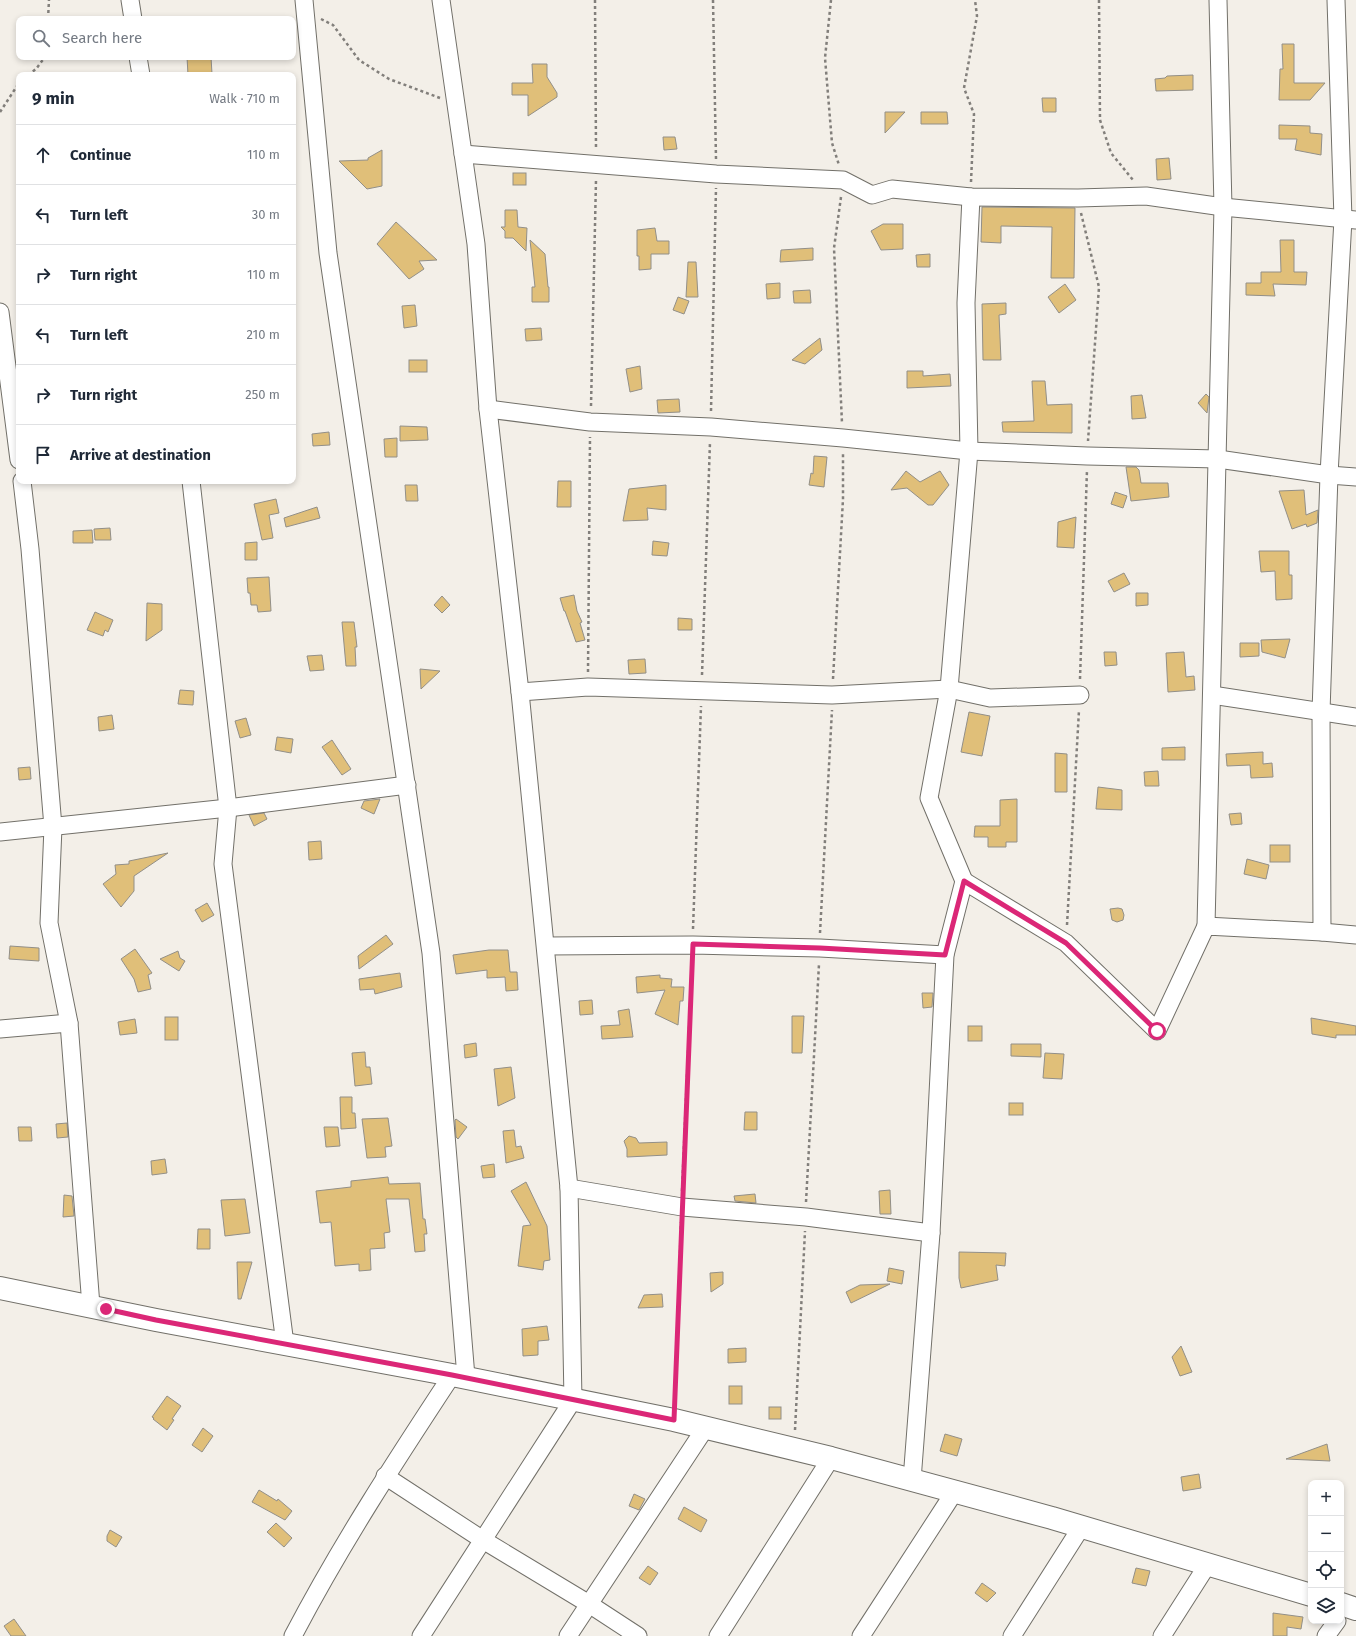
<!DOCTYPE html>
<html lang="en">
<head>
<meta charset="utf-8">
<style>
  :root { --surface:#fff; --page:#f6f6f7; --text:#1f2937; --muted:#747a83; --line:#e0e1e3 }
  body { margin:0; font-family:"Fira Sans",sans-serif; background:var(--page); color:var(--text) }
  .controls { position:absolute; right:12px; bottom:12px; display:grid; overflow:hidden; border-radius:8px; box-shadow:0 2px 6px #0003 }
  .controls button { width:36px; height:36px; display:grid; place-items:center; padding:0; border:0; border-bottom:1px solid var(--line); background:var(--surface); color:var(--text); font:20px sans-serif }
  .stop { position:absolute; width:12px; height:12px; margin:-9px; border:3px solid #db2777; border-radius:50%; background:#fff }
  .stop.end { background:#db2777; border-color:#fff; box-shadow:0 1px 4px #0008 }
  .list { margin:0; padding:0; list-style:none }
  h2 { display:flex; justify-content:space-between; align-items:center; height:52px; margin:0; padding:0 16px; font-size:17px }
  h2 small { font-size:13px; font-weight:400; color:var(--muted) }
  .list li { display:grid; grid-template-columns:26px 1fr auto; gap:12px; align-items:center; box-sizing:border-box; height:60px; padding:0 16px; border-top:1px solid var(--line) }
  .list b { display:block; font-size:15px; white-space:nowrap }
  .list em { font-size:13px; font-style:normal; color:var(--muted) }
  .icon { flex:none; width:22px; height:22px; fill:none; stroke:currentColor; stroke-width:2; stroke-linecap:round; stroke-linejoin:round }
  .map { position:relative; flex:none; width:1356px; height:1636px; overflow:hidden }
  .search { position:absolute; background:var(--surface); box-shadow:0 2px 6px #0003; left:16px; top:16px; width:280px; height:44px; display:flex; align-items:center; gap:10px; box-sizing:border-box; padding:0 14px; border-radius:8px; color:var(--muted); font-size:15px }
  .panel { position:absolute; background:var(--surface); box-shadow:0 2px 6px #0003; left:16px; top:72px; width:280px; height:412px; border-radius:8px }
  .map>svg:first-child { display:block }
</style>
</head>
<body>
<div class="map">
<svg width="1356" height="1636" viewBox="0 0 1356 1636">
  <rect width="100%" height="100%" fill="#f3efe8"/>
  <g fill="#e0bf79" stroke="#928f88">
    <path d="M1282,44H1294V83H1325L1310,100H1279L1280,69H1283Z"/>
    <path d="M187,57H211L212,74L188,75Z"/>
    <path d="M532,64H547V77L557,93V97L528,116V95H512V83H533Z"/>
    <path d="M1193,75V90L1156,91L1155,79L1165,78L1167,76Z"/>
    <path d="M1042,98H1056V112H1043Z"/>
    <path d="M885,112H905L885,133Z"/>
    <path d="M921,112H947L948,124H921Z"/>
    <path d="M1279,125L1310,126V133L1322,134L1321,155L1295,150L1297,139H1279Z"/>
    <path d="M663,137H675L677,149L664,150Z"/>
    <path d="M382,150V186L367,189L339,161L368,160V158Z"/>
    <path d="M1169,158L1171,179L1157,180L1156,159Z"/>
    <rect x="513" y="173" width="13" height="12"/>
    <path d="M982,207L1075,208L1074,278H1051L1052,227L1001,226V243L981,242Z"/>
    <path d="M505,210H517L518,227L527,228L526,251L513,238H505V231L501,227H505Z"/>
    <path d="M396,222L437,260L419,261L424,269L409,279L377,244Z"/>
    <path d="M883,224H903V249L881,250L871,231Z"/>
    <path d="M655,228L657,241H669V254H651V269L639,270V256H637V230Z"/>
    <path d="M530,240L545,254L548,287H549V302H532V287H535Z"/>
    <path d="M1280,240H1294V272H1307L1306,285L1273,284L1275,296L1246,295V283H1261V272H1281Z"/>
    <path d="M813,248V260L780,262L781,250Z"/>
    <path d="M930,254V267H917L916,255Z"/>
    <path d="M688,262H696L698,297H686Z"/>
    <path d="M780,283V298L767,299L766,284Z"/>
    <path d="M1065,284L1076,300L1059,313L1048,297Z"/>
    <path d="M810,290L811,303H794L793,291Z"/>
    <path d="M678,297L689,301L684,314L673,310Z"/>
    <path d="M1006,303V314L999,315L1001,360H983L982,304Z"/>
    <path d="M415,305L417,326L404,328L402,306Z"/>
    <path d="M541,328L542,340L526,341L525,329Z"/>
    <path d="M820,338L822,350L805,364L792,360Z"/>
    <rect x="409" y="360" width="18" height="12"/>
    <path d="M640,366L642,389L630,392L626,369Z"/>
    <path d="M907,371H923V376L950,374L951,386L907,388Z"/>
    <path d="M1032,381H1045L1047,405L1072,404V433L1003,432L1002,422L1034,421Z"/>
    <path d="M1206,394L1209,397L1207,413L1198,403Z"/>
    <path d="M1142,395L1146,418L1132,419L1131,396Z"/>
    <path d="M679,399L680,412L658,413L657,400Z"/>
    <path d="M400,426L427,427L428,440L400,441Z"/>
    <path d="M329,432L330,445L313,446L312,434Z"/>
    <path d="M397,438V457H385L384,439Z"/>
    <path d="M814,456L827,457L824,487L809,485L811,473L813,474Z"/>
    <path d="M1126,467H1136L1139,470L1141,483H1168L1169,497L1131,501Z"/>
    <path d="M906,471L920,482L940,471L949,485L933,505H928L907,488L891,490Z"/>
    <path d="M558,481H571V507H557Z"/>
    <path d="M405,485H417L418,501H406Z"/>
    <path d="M666,485V510L647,508L648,520L623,521L629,489Z"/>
    <path d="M1304,490L1306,515L1318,510L1317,523L1307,527L1306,524L1292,529L1279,491Z"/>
    <path d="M1115,492L1127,496L1123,508L1111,504Z"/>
    <path d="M276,499L279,513L269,515L273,538L262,540L254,504Z"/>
    <path d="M317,507L320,518L286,527L284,518Z"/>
    <path d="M1076,517L1074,548L1057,547L1058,522Z"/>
    <path d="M110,528L111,540H95L94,529Z"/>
    <path d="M92,530L93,543H73V531Z"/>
    <path d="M653,541L669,543L667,556L652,555Z"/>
    <path d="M257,542V560H245V543Z"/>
    <path d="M1259,551H1289V575H1292V599L1276,600L1275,571L1261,572Z"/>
    <path d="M1124,573L1130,584L1114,592L1108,581Z"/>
    <path d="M269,577L271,611L258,612L257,605H251L250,593H248L247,578Z"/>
    <path d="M1136,593H1148V605L1136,606Z"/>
    <path d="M574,595L577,611L582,622L580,623L585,640L576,642L565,611H564L560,598Z"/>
    <path d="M442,596L450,605L442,613L434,605Z"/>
    <path d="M147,603L162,604V630L146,641Z"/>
    <path d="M95,612L113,620L108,632L105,630L103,636L87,630Z"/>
    <path d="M678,618L692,619V630H678Z"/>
    <path d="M342,622H354L357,647H355L356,666H346Z"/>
    <path d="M1290,639L1285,658L1262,652L1261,640Z"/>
    <path d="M1240,643H1259V656L1240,657Z"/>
    <path d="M1104,652H1116L1117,665L1105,666Z"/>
    <path d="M1184,652L1186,677L1194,676L1195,690L1168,692L1166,653Z"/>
    <path d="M322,655L324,670L310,671L307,656Z"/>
    <path d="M645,659L646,673L629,674L628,660Z"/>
    <path d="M420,669L440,671L421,689Z"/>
    <path d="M180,690L194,691L193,705L178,704Z"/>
    <path d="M969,712L990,716L982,756L961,752Z"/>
    <path d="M112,715L114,729L99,731L98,717Z"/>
    <path d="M246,718L251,735L240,738L235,721Z"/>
    <path d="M277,737L293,739L291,753L275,750Z"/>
    <path d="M332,740L351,769L342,775L322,747Z"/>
    <path d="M1185,747V760H1162V748Z"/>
    <path d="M1263,752V764L1272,763L1273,777L1251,778L1250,765L1227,766L1226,754Z"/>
    <path d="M1055,753L1067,754V792H1055Z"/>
    <path d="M30,767L31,779L19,780L18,768Z"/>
    <path d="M1158,771L1159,786H1145L1144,772Z"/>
    <path d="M1098,787L1122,790V810L1096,809Z"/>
    <path d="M380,799L374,814L361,808L364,801Z"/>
    <path d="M1017,799V842H1006V847H988V837H974L975,826H1000V800Z"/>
    <path d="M264,813L267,819L254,826L249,815Z"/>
    <path d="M1241,813L1242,824L1231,825L1229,814Z"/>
    <path d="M321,841L322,859L309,860L308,842Z"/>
    <rect x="1270" y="845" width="20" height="17"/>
    <path d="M168,853L134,876V891L121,907L103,884L116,874L115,865L129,864V861Z"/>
    <path d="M1247,859L1269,865L1266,879L1244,874Z"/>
    <path d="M207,903L214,915L202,922L195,910Z"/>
    <path d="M1118,908L1122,909L1124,915L1123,920L1117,922L1112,920L1110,909Z"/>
    <path d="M386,935L393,944L359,969L358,956Z"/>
    <path d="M10,946L39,948V961L9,959Z"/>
    <path d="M135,949L152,973L148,975L151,989L138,992L134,979L121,959Z"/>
    <path d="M489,950H508L510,972H517L518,990L506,991L505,977L487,978V970L456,974L453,955Z"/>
    <path d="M178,951L180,958L185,961L179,971L160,959Z"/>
    <path d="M400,973L402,987L375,994L374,989L360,990L359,979Z"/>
    <path d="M660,975V978L672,979L671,987H684L683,1001H680L678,1025L655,1014L665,990L637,993L636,977Z"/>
    <path d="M922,993H933L932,1007L923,1008Z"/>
    <path d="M592,1000L593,1014L580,1015L579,1001Z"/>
    <path d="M629,1009L633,1037L602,1039L601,1026L620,1025L618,1011Z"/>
    <path d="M792,1016H804L802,1053H792Z"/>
    <rect x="165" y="1017" width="13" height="23"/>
    <path d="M1311,1018L1356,1026V1035H1336V1038L1312,1034Z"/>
    <path d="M135,1019L137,1033L120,1035L118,1022Z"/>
    <rect x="968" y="1026" width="14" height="15"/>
    <path d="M476,1043L477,1056L465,1058L464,1045Z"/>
    <path d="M1011,1044H1041V1057L1011,1056Z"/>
    <path d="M365,1052L366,1067H370L372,1084L355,1086L352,1053Z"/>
    <path d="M1045,1053L1064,1054L1062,1079L1043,1078Z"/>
    <path d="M511,1067L515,1098L498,1106L494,1069Z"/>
    <path d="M340,1097H352V1113H355L356,1128L341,1129Z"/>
    <rect x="1009" y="1103" width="14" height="12"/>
    <path d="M745,1112H757V1130H744Z"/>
    <path d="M388,1118L392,1146L385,1147L386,1157L367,1158L362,1119Z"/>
    <path d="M456,1119L467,1127L458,1139L456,1137L455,1120Z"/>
    <path d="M67,1123L68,1137L57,1138L56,1124Z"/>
    <path d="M18,1127H31L32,1141H19Z"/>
    <path d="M324,1127H338L340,1146L326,1147Z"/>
    <path d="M514,1130L516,1147L521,1146L524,1158L506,1163L503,1131Z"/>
    <path d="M629,1136L636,1138L639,1143L667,1142V1155L627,1157V1149L624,1141Z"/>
    <path d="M165,1159L167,1173L152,1175L151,1161Z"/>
    <path d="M494,1164L495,1177L483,1178L481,1166Z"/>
    <path d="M388,1177L389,1184L420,1183L423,1219H425L427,1234H424L425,1251L415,1252L409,1199H386L390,1232L384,1233L385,1248L370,1249L371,1270L359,1271V1264L335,1266L331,1222L320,1223L316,1191L351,1187V1181Z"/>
    <path d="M526,1182L547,1226L550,1260L544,1261L543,1270L518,1266L523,1226L531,1225L511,1191Z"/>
    <path d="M890,1190L891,1214H880L879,1191Z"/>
    <path d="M755,1194L756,1203L735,1201L734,1196Z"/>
    <path d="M64,1195L72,1196L74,1216L63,1217Z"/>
    <path d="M245,1199L250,1233L225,1236L221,1200Z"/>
    <path d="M198,1229H210V1249H197Z"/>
    <path d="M959,1252L1006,1253L1005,1266L996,1265L998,1280L961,1288L959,1278Z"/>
    <path d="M237,1262H252L241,1299H238Z"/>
    <path d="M889,1268L904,1271L902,1284L887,1281Z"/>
    <path d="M723,1272V1284L711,1292L710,1273Z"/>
    <path d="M890,1284L851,1303L846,1292L860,1285Z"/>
    <path d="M662,1294L663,1307L638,1308L644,1295Z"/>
    <path d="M547,1326L549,1340L538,1341V1355L523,1356L522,1329Z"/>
    <path d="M1181,1346L1192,1372L1180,1376L1172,1357Z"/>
    <path d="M746,1348V1362L728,1363V1349Z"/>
    <rect x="729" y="1386" width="13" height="18"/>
    <path d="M167,1396L181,1406L172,1419L174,1420L167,1430L153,1419L154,1418L152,1417Z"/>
    <rect x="769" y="1407" width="12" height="12"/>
    <path d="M203,1428L213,1436L202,1452L192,1445Z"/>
    <path d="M945,1434L962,1439L957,1456L940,1451Z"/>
    <path d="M1327,1444L1330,1461L1286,1459Z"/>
    <path d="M1199,1474L1201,1488L1183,1491L1181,1477Z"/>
    <path d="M259,1490L277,1501L278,1499L292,1511L285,1520L252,1502Z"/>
    <path d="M634,1494L645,1499L639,1510L629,1506Z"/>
    <path d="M684,1507L707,1520L701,1532L678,1519Z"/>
    <path d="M276,1523L292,1538L284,1547L267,1532Z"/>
    <path d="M110,1530L122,1537L116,1547L107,1541V1536Z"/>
    <path d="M648,1566L658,1573L650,1585L639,1578Z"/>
    <path d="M1136,1568L1150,1571L1146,1586L1132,1583Z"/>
    <path d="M982,1583L996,1593L987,1602L975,1593Z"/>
    <path d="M1273,1613L1303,1617L1301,1629L1287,1627V1636H1273Z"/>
    <path d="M14,1619L26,1636H11L4,1626Z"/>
  </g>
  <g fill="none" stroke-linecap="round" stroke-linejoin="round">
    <g stroke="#727069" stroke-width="19">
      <g id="minor">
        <path d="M130,0L133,19"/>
        <path d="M304,0L328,253L431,953L466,1377"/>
        <path d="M138,57L141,75"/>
        <path d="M463,154L716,174L843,180L872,195L892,189L971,197L1078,198L1146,196L1223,207L1356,220"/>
        <path d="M0,312L19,460"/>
        <path d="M488,409L590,422L711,427L843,438L969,451L1087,456L1218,459L1329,475L1356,477"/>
        <path d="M22,481L30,549L53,827L49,923L69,1023L91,1306"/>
        <path d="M191,481L228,808L223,864L285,1344"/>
        <path d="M520,692L588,687L832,695L949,689L990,698L1080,695"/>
        <path d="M1212,695L1356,717"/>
        <path d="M0,832L228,808L407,785"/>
        <path d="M964,881L1066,943L1157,1031L1206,926L1322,932L1356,935"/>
        <path d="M1206,926L1223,207L1218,0"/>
        <path d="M1322,932L1321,712L1329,475L1343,219L1336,0"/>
        <path d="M546,946L693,945L820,948L945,955"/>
        <path d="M0,1029L69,1023"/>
        <path d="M569,1188L682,1207L806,1217L931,1233"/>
        <path d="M385,1476L483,1540L589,1604L638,1636"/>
        <path d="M912,1480L931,1233L945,955L964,881L929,798L949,689L969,451L966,303L971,197"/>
        <path d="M293,1636C340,1546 396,1460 452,1375"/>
        <path d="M421,1636L573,1400L569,1188L520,692L488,409L476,244L441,0"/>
        <path d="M568,1636L706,1427"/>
        <path d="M718,1636L831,1458"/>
        <path d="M861,1636L955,1491"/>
        <path d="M1012,1636L1082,1526"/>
        <path d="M1162,1636L1208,1564"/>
        <path d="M1326,1636L1337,1621"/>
      </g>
    </g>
    <g stroke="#727069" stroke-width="24">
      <g id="tertiary">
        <path d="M0,1288L156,1320L452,1375L674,1420L831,1458L1052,1518L1311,1595"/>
        <path d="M1341,1604L1356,1609"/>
      </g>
    </g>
    <g stroke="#827f7b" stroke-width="2.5" stroke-dasharray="3 3" stroke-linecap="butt">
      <path d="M595,0L596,149"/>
      <path d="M713,0L716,159"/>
      <path d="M831,0L825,58L832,143L839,165"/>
      <path d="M1099,0L1100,120L1111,153L1133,180"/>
      <path d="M48,19L49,0"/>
      <path d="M321,19L333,25L359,60L389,79L440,98"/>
      <path d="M28,75L36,69L45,57"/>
      <path d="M0,112L19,83"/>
      <path d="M971,182L974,114L964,88L977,16L975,0"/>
      <path d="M841,197L834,248L842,423"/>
      <path d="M1081,213L1099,287L1088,441"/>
      <path d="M591,406L596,180"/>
      <path d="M711,411L716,188"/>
      <path d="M588,672L590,437"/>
      <path d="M702,675L710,442"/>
      <path d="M833,679L843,499V452"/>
      <path d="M1080,679L1087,470"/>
      <path d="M1067,925L1079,710"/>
      <path d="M693,929L701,706"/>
      <path d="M820,933L832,710"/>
      <path d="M682,1191L692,960"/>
      <path d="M806,1202L819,964"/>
      <path d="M675,1403L681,1222"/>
      <path d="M795,1430L805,1231"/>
    </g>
    <use href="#minor" stroke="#fff" stroke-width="17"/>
    <use href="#tertiary" stroke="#fff" stroke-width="22"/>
  </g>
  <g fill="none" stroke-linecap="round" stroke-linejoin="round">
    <path stroke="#db2777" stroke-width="5" d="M106,1309L156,1320L452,1375L674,1420L693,944L820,948L945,955L964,881L1066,943L1157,1031"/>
  </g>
</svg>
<div class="controls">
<button>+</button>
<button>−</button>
<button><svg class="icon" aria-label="locate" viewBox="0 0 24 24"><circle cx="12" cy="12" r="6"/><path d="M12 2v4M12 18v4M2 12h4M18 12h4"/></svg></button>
<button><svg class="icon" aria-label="layers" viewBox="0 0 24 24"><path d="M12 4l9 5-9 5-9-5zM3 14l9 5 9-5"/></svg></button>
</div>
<div class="stop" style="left:1157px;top:1031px"></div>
<div class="stop end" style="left:106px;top:1309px"></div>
<div class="search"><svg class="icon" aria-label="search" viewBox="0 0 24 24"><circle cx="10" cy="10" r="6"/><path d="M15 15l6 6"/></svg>Search here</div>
<section class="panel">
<h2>9 min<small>Walk · 710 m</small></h2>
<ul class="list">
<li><svg class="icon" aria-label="ahead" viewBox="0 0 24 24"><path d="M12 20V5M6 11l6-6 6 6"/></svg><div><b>Continue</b></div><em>110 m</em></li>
<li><svg class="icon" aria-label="left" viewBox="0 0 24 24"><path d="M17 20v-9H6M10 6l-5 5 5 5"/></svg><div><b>Turn left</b></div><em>30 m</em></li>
<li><svg class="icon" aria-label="right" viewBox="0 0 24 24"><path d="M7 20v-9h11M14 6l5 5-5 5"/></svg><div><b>Turn right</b></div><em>110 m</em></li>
<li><svg class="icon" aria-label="left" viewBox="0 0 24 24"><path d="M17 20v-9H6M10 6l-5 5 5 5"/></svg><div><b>Turn left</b></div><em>210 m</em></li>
<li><svg class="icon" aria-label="right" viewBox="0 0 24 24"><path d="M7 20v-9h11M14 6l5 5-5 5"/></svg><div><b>Turn right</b></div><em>250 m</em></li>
<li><svg class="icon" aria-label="arrive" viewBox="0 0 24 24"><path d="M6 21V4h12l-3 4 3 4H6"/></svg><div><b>Arrive at destination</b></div></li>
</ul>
</section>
</div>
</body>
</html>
